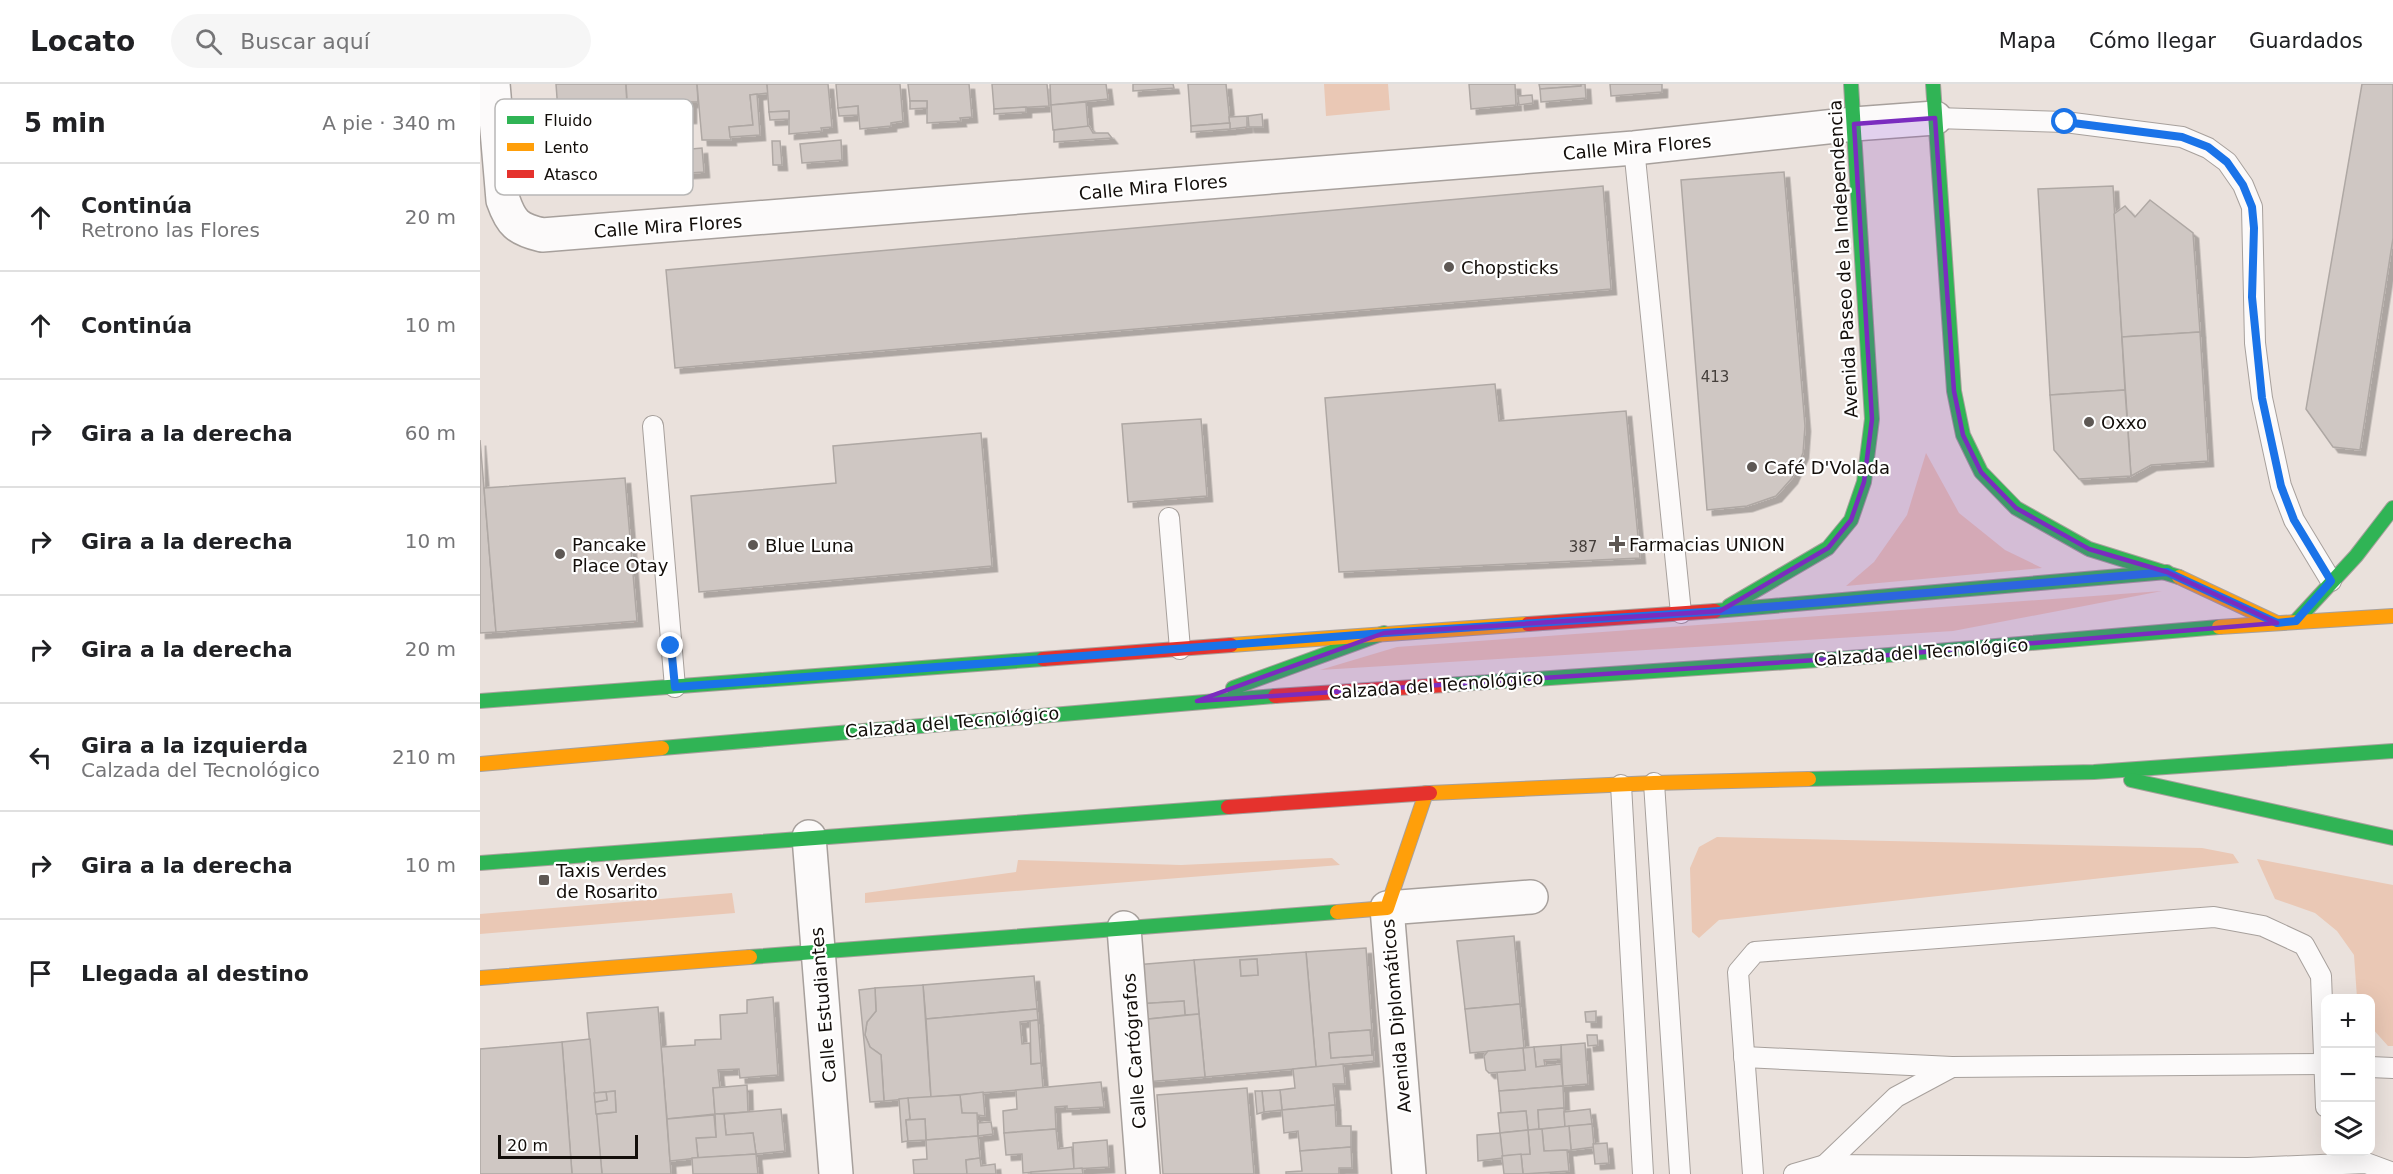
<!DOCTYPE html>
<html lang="es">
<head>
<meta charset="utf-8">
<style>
  :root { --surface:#fff; --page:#f6f6f6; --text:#202124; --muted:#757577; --line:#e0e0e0 }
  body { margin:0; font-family:"DejaVu Sans",sans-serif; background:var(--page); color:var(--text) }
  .controls { position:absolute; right:18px; bottom:18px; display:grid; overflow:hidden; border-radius:12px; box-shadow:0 6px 24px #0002 }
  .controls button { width:54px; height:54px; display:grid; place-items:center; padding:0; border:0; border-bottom:2px solid var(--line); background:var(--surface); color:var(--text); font:30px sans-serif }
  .scale { position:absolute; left:18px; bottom:15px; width:140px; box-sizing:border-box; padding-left:6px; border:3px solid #130e0a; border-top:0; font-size:16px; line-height:21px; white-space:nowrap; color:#130e0a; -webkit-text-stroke:4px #fff; paint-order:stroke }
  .stop { position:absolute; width:18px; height:18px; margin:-14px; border:4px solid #1a73e8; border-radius:50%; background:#fff }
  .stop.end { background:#1a73e8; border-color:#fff; box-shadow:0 2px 6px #0008 }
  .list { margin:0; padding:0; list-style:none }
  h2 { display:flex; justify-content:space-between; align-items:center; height:78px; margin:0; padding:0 24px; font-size:26px }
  h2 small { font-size:20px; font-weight:400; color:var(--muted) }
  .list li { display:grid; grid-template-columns:39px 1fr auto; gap:18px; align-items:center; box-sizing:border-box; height:108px; padding:0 24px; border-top:2px solid var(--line) }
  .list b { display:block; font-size:22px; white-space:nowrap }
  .list p { margin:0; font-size:20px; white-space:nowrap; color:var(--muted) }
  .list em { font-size:20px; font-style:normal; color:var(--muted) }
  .icon { flex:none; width:33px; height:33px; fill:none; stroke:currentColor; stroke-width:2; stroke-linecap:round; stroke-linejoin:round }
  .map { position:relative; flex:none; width:1913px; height:1090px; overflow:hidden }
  header { display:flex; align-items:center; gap:36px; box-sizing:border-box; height:84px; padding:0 30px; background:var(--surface); border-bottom:2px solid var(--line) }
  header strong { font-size:28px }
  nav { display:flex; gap:33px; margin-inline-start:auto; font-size:21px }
  .search { width:420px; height:54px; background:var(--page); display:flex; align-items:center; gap:15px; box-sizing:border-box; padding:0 21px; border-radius:33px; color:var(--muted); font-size:22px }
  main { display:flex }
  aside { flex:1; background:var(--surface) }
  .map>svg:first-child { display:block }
</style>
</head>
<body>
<header>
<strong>Locato</strong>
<div class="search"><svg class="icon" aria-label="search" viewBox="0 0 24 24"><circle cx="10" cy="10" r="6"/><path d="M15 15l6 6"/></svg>Buscar aquí</div>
<nav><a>Mapa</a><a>Cómo llegar</a><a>Guardados</a></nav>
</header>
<main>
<aside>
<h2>5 min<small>A pie · 340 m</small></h2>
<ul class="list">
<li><svg class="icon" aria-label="ahead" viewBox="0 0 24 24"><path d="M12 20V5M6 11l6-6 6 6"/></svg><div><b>Continúa</b><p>Retrono las Flores</p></div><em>20 m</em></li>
<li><svg class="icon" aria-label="ahead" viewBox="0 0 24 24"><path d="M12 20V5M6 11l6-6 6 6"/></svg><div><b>Continúa</b></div><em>10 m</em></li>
<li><svg class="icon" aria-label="right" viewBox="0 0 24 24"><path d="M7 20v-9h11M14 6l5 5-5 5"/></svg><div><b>Gira a la derecha</b></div><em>60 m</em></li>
<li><svg class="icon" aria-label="right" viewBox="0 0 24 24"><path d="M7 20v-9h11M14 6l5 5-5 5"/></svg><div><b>Gira a la derecha</b></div><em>10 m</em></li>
<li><svg class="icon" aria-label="right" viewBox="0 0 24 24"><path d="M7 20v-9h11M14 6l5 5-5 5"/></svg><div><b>Gira a la derecha</b></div><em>20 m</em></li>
<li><svg class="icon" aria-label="left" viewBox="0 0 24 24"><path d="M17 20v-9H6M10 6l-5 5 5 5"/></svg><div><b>Gira a la izquierda</b><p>Calzada del Tecnológico</p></div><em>210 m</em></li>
<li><svg class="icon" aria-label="right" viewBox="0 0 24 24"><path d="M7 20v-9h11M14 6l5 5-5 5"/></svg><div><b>Gira a la derecha</b></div><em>10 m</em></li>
<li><svg class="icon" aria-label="arrive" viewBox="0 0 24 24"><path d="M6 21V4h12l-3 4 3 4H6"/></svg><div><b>Llegada al destino</b></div></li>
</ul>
</aside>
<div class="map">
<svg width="1913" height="1090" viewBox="0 0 1913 1090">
  <defs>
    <filter id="shadow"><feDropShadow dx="5.5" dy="5.5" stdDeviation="0" flood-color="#0004"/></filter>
  </defs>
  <rect width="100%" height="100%" fill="#eae1dc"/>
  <g fill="#eac8b5">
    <path d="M844,0H908L910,26L846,32Z"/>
    <path d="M1446,369L1479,429L1525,466L1562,484L1366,502L1394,478L1427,431Z"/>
    <path d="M1682,507L1473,547L840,586L917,563Z"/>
    <path d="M1237,753L1722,764L1753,770L1759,779L1239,836L1219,854L1212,848L1210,784L1219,763Z"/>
    <path d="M852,774L860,781L385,819V809L536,788L538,776L701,781Z"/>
    <path d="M1777,775L1913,801V962H1908L1891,943L1890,914H1877L1874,871L1857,847L1835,829L1795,815Z"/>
    <path d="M252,809L255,829L0,850V830Z"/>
  </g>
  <g fill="#cfc7c3" stroke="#afa8a4" stroke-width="1.5" fill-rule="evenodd" filter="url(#shadow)">
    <path d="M76,0H146L147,23L78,27Z"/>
    <path d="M146,0H217L218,18H211V34H197V50H178V57L150,58Z"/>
    <path d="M217,0H287L288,9L270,11L273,41L249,43L251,56H222Z"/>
    <path d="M287,0H348L352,43L341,44L342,47L309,50V27L289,28Z"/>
    <path d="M356,0H420L423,37L411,39V42L380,45L378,22L358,24Z"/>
    <path d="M428,0H489L492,33L480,34L481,37L447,39V17H430Z"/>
    <path d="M512,0H567L569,22L514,25Z"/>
    <path d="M570,0H626L628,15L571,21Z"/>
    <path d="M653,0H693L694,4L653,7Z"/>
    <path d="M708,0H746L750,39L711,42Z"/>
    <path d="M989,0H1035L1036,21L991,25Z"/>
    <path d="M1059,0H1101V2L1060,5Z"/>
    <path d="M1101,0H1105L1106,14L1061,18L1060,5L1101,2Z"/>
    <path d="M1130,0H1182V8L1131,12Z"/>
    <path d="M1882,0H1913V154L1880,366L1853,363L1826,325Z"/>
    <path d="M277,10L280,51L250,53L249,43L273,41L270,11Z"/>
    <path d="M1052,11L1053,19L1039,21L1038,12Z"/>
    <path d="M430,17H447V24L430,25Z"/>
    <path d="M606,18L608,43L573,46L571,21Z"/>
    <path d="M378,22V31L359,32L358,24Z"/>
    <path d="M546,23V28L514,30V25Z"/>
    <path d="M309,27V35L290,36L289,28Z"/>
    <path d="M782,30L783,43H769L768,32Z"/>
    <path d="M767,32V43L750,45L749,33Z"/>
    <path d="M750,39V45L711,48V42Z"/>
    <path d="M609,42L613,49H628L632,54L574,58V46Z"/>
    <path d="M361,56L362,76L322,79L320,60Z"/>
    <path d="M292,57H300L302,81H293Z"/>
    <path d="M222,64L224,88L178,91L176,68Z"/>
    <path d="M1304,88L1325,342L1323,369L1312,394L1296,412L1267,422L1227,426L1201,96Z"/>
    <path d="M1123,102L1131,205L195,284L186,186Z"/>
    <path d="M1633,102L1645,306L1570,311L1558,105Z"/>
    <path d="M1670,116L1713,149L1720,248L1642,253L1634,130L1645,122L1655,133Z"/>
    <path d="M1720,248L1728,377L1671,381L1651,392L1642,253Z"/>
    <path d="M1015,300L1019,337L1146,327L1160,474L859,488L845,314Z"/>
    <path d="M1645,306L1651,392L1599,395L1574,366L1570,311Z"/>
    <path d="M721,335L727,412L648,418L642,340Z"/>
    <path d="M501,349L512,482L219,508L211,412L356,399L353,362Z"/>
    <path d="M0,356L16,548L0,549Z"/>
    <path d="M145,394L157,537L16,548L4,404Z"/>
    <path d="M1034,852L1040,920L985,925L977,857Z"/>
    <path d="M886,864L894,977L836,983L826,868ZM890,946L892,971L851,974L849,949Z"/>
    <path d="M826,868L836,983L725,993L714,876ZM777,875L778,891L761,892L760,876Z"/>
    <path d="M777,875L778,891L761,892L760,876Z"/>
    <path d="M714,876L719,930L705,931L704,917L658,920L655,881Z"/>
    <path d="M554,892L557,925L446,935L443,901Z"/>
    <path d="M443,901L451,1013L404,1017L401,971L390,963L385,951L387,938L396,927L395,904Z"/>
    <path d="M395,904L396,927L387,938L385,951L390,963L401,971L404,1017L390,1018L379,906Z"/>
    <path d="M293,913L298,991L260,994L259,985L238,986L240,1004H233L235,1030L187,1035L181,963L215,961V956L241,955L240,931L267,929V916Z"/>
    <path d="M704,917L705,931L659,936L658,920Z"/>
    <path d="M1040,920L1044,964L990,969L985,925Z"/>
    <path d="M178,923L191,1090H122L116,1030L136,1028L135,1007L114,1009L107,929Z"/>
    <path d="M557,925L558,936L540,938L542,960L550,959L551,980L561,979L563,1004L451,1013L446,935Z"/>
    <path d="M1116,927V938H1106L1105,928Z"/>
    <path d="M719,930L725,993L665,998L659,936Z"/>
    <path d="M558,936L561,979L551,980L550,937Z"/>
    <path d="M890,946L892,971L851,974L849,949Z"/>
    <path d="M1107,951H1117L1118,961L1108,962Z"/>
    <path d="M110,955L122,1090H92L82,958Z"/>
    <path d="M82,958L92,1090H0V965Z"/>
    <path d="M1105,959L1108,1000L1083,1002L1081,961Z"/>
    <path d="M1081,961V975L1064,976L1065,982L1056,983L1054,963Z"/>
    <path d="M1054,963L1056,983L1081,980L1083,1002L1019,1007L1017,988L1045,986L1043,964Z"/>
    <path d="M1043,964L1045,986L1009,989L1006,986L1004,972L1008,967Z"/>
    <path d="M863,980L865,1000H853L855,1021L802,1026L800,1006L815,1004L813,985Z"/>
    <path d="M621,998L624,1023L587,1025V1022L575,1023L576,1045L524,1049L523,1027L537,1025L536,1006Z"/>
    <path d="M267,1001L268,1028L235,1030L233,1004Z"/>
    <path d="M1083,1002L1084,1024L1058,1026L1059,1045L1048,1046L1046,1027L1021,1029L1019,1007Z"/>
    <path d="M767,1004L774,1090H683L677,1011Z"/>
    <path d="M800,1006L802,1026L784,1028L782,1007Z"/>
    <path d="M135,1007L136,1028L116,1030L115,1018L127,1016L126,1008Z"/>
    <path d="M775,1007H782L784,1028L777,1030Z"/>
    <path d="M126,1008L127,1016L115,1018L114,1009Z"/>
    <path d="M503,1008L505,1032L482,1029L480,1011Z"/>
    <path d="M480,1011L482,1029H497L498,1052L446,1056L445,1035L430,1036L428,1014Z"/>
    <path d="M428,1014L430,1035L426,1036L428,1057L422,1058L419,1015Z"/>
    <path d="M855,1021L856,1042H871V1063L820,1067L818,1047L804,1049L802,1026Z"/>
    <path d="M1084,1024L1085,1043L1059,1045L1058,1026Z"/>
    <path d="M301,1025L305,1067L276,1070L273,1049L246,1051L244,1030Z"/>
    <path d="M1110,1025L1112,1040L1085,1043L1084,1028Z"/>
    <path d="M1046,1027L1048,1046L1020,1049L1018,1029Z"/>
    <path d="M235,1030H244L246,1051L273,1049L276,1070L218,1074L216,1054L236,1053Z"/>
    <path d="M234,1031L236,1053L216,1054L218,1074L190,1077L187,1035Z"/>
    <path d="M445,1035L446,1056L428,1057L426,1036Z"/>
    <path d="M511,1038L513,1050L498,1052V1039Z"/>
    <path d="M1112,1040L1114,1063L1091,1066L1089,1042Z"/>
    <path d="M1089,1042L1091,1066L1064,1067L1062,1045Z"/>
    <path d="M576,1045L578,1065L592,1063L594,1085L543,1089L542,1070L526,1071L524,1049Z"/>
    <path d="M1062,1045L1064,1067L1087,1066L1089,1087L1043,1090L1041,1070H1050L1048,1046Z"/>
    <path d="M1048,1046L1050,1070L1022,1072L1020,1049Z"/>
    <path d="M1020,1049L1023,1074L998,1077L997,1051Z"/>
    <path d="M498,1052L500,1074L486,1076L487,1090H434L433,1076L447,1075L446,1056Z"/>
    <path d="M627,1056L629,1083L594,1085L593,1059Z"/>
    <path d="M1127,1059L1129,1079L1115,1080L1113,1060Z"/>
    <path d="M871,1063L872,1084H859V1090H806V1088L822,1087L820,1067Z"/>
    <path d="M276,1070L278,1090H213L212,1074Z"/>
    <path d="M1041,1070L1043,1090H1024L1022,1072Z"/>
    <path d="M500,1074L501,1082L515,1080L516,1090H487L486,1076Z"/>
    <path d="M602,1084L603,1090H551V1088Z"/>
  </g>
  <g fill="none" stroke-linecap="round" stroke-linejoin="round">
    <g stroke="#a7a09c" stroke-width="22">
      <g id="lane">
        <path d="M1455,34L1585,38L1702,53L1728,64L1747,78L1763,101L1772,123L1775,259L1782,314L1801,402L1814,436L1851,497"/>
        <path d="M1154,64L1201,529"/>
        <path d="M173,342L195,603"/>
        <path d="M689,434L700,565"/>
        <path d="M1174,699L1200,1090"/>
        <path d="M1141,701L1163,1090"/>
        <path d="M1264,973L1472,983"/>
        <path d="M1890,983L1913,984"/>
        <path d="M1345,1081L1416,1013L1472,983L1846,980"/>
        <path d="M1273,1090L1258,888L1275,868L1734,833L1783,842L1824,861L1841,892L1846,1023"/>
        <path d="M1314,1090L1345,1081L1768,1084L1886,1079L1913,1089"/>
      </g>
    </g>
    <g stroke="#a7a09c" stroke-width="36">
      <g id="street">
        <path d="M13,0L23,116C31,139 37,145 62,151L1154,64L1374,40L1455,34"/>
        <path d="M329,753L356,1090"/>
        <path d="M644,844L663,1090"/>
        <path d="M929,1090L907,824L1051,813"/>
      </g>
    </g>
    <g stroke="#a7a09c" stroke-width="16">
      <g id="fast">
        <path d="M1453,0L1474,307L1483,351L1501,388L1536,424L1609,465L1699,493"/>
        <path d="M1249,522L1348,464L1371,436L1384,398L1392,335L1371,0"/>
        <path d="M1235,527L1687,488"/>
        <path d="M1816,537L1876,472L1913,424"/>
        <path d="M965,601L1397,572L1739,543"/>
        <path d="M753,604L904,549"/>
        <path d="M0,617L563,575"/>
        <path d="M182,664L795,612"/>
        <path d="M1329,695L1614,688L1913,667"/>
        <path d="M1651,696L1913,754"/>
        <path d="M0,779L748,723"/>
        <path d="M270,873L857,828"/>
      </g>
    </g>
    <g stroke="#a7a09c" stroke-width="16">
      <g id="slow">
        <path d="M1699,493L1797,539"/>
        <path d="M1739,543L1913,532"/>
        <path d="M751,561L1048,540"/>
        <path d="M0,680L182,664"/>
        <path d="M950,709L1174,699L1329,695"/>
        <path d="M857,828L907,824L946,709"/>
        <path d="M0,894L270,873"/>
      </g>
    </g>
    <g stroke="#a7a09c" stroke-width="16">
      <g id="jam">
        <path d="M1048,540L1235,527"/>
        <path d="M563,575L751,561"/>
        <path d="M795,612L965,601"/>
        <path d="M748,723L950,709"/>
      </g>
    </g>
    <use href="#lane" stroke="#fcfafa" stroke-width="20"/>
    <use href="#street" stroke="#fcfafa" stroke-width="33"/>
    <use href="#fast" stroke="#30b455" stroke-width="14"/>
    <use href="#slow" stroke="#ff9f0a" stroke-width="14"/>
    <use href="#jam" stroke="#e5322d" stroke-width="14"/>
  </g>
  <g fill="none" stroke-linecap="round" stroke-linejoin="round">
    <path stroke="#1a73e8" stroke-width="8" d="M191,562L195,603L904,549L1240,527L1687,488L1797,539L1816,537L1851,497L1814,436L1801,402L1782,314L1772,213L1774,144L1772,123L1763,101L1747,78L1728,63L1702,53L1585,38"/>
  </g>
  <path fill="#7b2cbf" fill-opacity="0.2" stroke="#7b2cbf" stroke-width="4.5" stroke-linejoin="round" d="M1455,34L1474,307L1483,351L1501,388L1536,424L1609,465L1687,488L1797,539L1397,572L717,617L904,549L1240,527L1348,464L1371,436L1384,398L1392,335L1374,40Z"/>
  <g fill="#5e5854" stroke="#fff" stroke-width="2">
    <circle cx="969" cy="183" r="6"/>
    <circle cx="1609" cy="338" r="6"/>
    <circle cx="1272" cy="383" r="6"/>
    <path d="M1134 451h6v6h6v6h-6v6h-6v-6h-6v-6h6z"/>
    <circle cx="273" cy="461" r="6"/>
    <circle cx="80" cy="470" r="6"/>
    <rect x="58" y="790" width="12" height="12" rx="3"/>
  </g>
  <g text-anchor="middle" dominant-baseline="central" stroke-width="4.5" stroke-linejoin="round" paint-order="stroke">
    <g font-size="15" fill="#443e3a">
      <text x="1235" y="293">413</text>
      <text x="1103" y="463">387</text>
    </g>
    <g font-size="18" fill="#130e0a" stroke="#fff">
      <text transform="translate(1157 63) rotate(-5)">Calle Mira Flores</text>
      <text transform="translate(673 103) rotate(-5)">Calle Mira Flores</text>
      <text transform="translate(188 142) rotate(-4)">Calle Mira Flores</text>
      <text transform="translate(1363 175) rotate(-93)">Avenida Paseo de la Independencia</text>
      <text transform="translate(1441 568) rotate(-4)">Calzada del Tecnológico</text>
      <text transform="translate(956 601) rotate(-4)">Calzada del Tecnológico</text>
      <text transform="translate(472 638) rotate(-5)">Calzada del Tecnológico</text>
      <text transform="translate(343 921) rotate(-95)">Calle Estudiantes</text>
      <text transform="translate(916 932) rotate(-95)">Avenida Diplomáticos</text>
      <text transform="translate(654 967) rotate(-94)">Calle Cartógrafos</text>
    </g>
    <g font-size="18" fill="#130e0a" stroke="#fff" text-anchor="start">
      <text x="981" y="183">Chopsticks</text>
      <text x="1621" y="338">Oxxo</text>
      <text x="1284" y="383">Café D'Volada</text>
      <text x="92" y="460">Pancake<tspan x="92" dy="21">Place Otay</tspan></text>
      <text x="1149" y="460">Farmacias UNION</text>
      <text x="285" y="461">Blue Luna</text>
      <text x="76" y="786">Taxis Verdes<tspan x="76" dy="21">de Rosarito</tspan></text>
    </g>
  </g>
  <rect x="15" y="15" width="198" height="96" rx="9" fill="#fff" stroke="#b8b7b6" stroke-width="1.5"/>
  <rect x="27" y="32" width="27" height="8" fill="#30b455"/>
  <rect x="27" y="59" width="27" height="8" fill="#ff9f0a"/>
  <rect x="27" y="86" width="27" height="8" fill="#e5322d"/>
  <g font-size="16" fill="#130e0a">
    <text x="64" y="42">Fluido</text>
    <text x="64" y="69">Lento</text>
    <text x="64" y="96">Atasco</text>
  </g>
</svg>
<div class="controls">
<button>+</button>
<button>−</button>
<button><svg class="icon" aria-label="layers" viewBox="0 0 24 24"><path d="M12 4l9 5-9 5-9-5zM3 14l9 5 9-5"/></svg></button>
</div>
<div class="scale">20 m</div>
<div class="stop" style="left:1585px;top:38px"></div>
<div class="stop end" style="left:191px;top:562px"></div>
</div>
</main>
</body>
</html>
